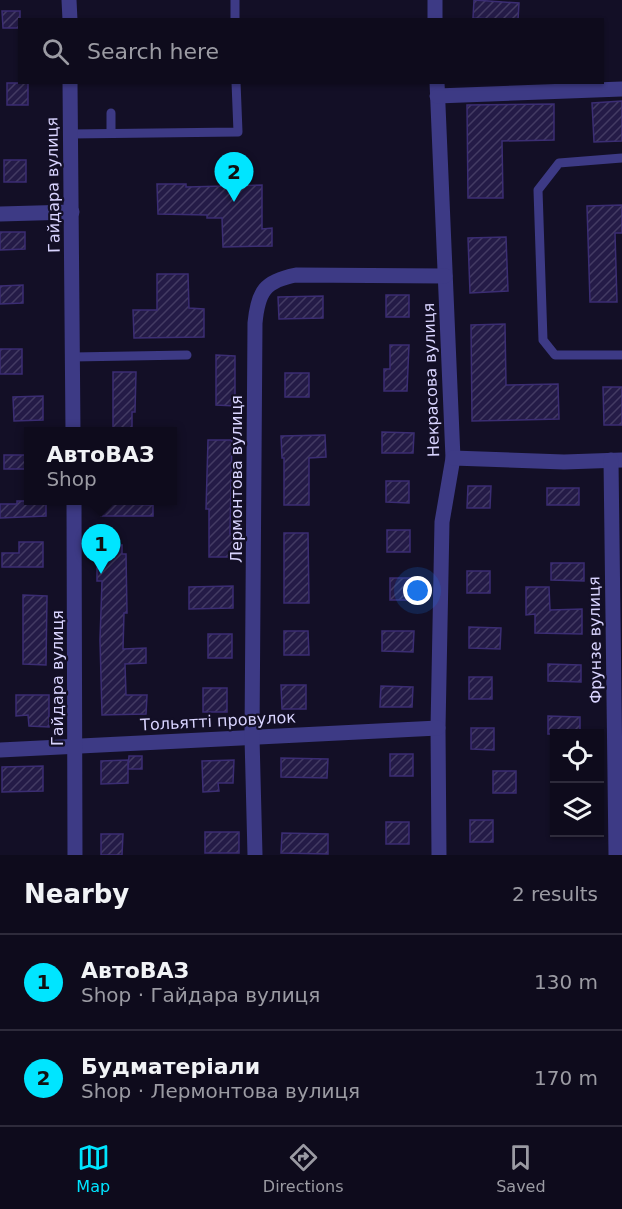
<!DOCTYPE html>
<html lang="en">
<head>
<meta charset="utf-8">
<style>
  :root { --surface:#0e0b1c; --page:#171425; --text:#f1f3f6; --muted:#9b9ba3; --line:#2e2b3b; --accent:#00e5ff }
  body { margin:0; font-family:"DejaVu Sans",sans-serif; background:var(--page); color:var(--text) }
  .controls { position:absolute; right:18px; bottom:18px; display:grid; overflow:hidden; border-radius:0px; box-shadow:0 2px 4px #0004 }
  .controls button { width:54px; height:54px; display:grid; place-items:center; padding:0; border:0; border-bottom:2px solid var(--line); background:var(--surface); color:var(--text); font:30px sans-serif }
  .you { position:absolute; left:418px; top:591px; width:21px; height:21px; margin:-15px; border:4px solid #fff; border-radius:50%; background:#1a73e8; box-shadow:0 0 0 9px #1a73e833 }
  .badge { display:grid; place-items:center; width:39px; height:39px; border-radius:50%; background:var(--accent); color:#111; font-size:20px; font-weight:700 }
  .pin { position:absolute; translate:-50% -50px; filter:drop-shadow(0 2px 3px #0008) }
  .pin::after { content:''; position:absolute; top:32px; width:21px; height:18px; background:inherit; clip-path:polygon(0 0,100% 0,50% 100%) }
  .popup { position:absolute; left:24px; top:427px; width:153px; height:78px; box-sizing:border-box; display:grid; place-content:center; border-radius:0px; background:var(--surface); filter:drop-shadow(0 2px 4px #0005); font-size:20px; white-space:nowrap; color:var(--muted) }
  .popup b { font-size:22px; color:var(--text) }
  .popup::after { content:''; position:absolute; left:50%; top:100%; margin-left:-12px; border:12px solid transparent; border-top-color:var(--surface) }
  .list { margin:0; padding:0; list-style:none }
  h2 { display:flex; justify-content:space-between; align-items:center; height:78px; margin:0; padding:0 24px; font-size:26px }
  h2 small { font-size:20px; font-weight:400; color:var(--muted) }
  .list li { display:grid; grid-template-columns:39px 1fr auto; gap:18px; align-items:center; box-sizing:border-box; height:96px; padding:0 24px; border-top:2px solid var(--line) }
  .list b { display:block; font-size:22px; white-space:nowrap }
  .list p { margin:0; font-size:20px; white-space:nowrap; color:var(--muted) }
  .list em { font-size:20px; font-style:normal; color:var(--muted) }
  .icon { flex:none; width:33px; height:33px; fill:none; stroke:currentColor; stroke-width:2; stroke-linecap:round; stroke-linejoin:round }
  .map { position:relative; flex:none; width:622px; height:855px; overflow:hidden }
  .search { position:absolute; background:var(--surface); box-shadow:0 2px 4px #0004; left:18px; right:18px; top:18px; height:66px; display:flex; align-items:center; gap:15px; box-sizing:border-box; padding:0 21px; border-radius:0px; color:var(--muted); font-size:22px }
  .sheet { height:270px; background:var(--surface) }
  nav { display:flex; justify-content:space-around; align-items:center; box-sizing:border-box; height:84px; border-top:2px solid var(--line); background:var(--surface); font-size:16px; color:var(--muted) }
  nav a { display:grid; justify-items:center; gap:3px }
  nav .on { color:var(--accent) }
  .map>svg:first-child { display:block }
</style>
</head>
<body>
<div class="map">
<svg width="622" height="855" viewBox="0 0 622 855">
  <defs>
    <pattern id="building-hatch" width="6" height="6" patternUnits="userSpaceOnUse" patternTransform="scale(1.5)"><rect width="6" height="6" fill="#241b47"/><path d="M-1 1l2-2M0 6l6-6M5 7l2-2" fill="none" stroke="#433b63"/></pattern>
  </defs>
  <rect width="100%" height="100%" fill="#130f26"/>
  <g fill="url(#building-hatch)" stroke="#3b2d73" stroke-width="1.5">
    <path d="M474,0L519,3L518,20L473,18Z"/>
    <path d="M2,11H20V28H3Z"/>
    <rect x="7" y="83" width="21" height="22"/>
    <path d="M622,101V141L594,142L592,103Z"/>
    <path d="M554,104V140L502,141L503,198H468L467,105Z"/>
    <rect x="4" y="160" width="22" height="22"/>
    <path d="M157,184H186V187L262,185V229L272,228V246L223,247L222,218H207V215L158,214Z"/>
    <path d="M622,205V233H615L617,302H590L587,206Z"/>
    <path d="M0,232H25V249L0,250Z"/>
    <path d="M506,237L508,291L470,293L468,238Z"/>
    <path d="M157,274H188L189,308L204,309V337L134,338L133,310H157Z"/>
    <path d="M23,285V303L0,304V286Z"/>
    <rect x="386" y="295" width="23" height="22"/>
    <path d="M323,296V318L279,319L278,297Z"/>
    <path d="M505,324L506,385L558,384L559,419L472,421L471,325Z"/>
    <path d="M390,345H409L407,391H384V369H390Z"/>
    <rect x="0" y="349" width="22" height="25"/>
    <path d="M216,355L235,356V406L216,405Z"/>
    <path d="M113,372H136L135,412H132V432H113Z"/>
    <rect x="285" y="373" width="24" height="24"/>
    <path d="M603,387H622V425H604Z"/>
    <path d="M43,396V420L14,421L13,397Z"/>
    <path d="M382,432L414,433L413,453H382Z"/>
    <path d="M325,435L326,457L309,458V505H284V458H282L281,436Z"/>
    <path d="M208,440H232L230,534H233V557H209V509H206Z"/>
    <rect x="4" y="455" width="25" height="14"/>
    <path d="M386,481H409V503L386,502Z"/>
    <path d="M468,486H491L490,508H467Z"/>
    <rect x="547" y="488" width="32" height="17"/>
    <path d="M17,501H46V516L0,518V504H17Z"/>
    <path d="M100,501H124V504L153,505V516H101Z"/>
    <rect x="387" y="530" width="23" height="22"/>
    <path d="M284,533H308L309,603H284Z"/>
    <path d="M19,542H43V567H2V553H19Z"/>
    <path d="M101,545H122V554H126L127,613H124L123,649L146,648V663L125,664L126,695H147L146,714L102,715L100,640L102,581H97V568H102Z"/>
    <path d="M551,563H584V581L551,580Z"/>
    <rect x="467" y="571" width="23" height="22"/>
    <rect x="390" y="578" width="23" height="22"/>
    <path d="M233,586V608L189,609V587Z"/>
    <path d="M526,587H549L550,610L582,609V634L535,633V614L526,615Z"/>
    <path d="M23,595L47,596L46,665L23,664Z"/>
    <path d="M469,627L501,628L500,649L469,648Z"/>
    <path d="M284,631H308L309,655H284Z"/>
    <path d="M382,631H414L413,652L382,651Z"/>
    <rect x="208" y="634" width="24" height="24"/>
    <path d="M548,664L581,665V682L548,681Z"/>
    <rect x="469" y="677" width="23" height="22"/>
    <path d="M281,685H306V709H282Z"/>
    <path d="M381,686L413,687L412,707H380Z"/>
    <rect x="203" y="688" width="24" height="24"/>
    <path d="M16,695H49V727L29,726L28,715L16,716Z"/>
    <path d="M548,716L580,717V734H548Z"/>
    <path d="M471,728H494V750L471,749Z"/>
    <rect x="390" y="754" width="23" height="22"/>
    <path d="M129,756H142V769H128Z"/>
    <path d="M281,758L328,759L327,778L281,777Z"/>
    <path d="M128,760V783L101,784V761Z"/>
    <path d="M234,760L233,783H218L219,791L203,792L202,761Z"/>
    <path d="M43,766V791L2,792V767Z"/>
    <rect x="493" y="771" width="23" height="22"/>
    <rect x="470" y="820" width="23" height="22"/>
    <rect x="386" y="822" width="23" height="22"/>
    <rect x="205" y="832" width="34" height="21"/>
    <path d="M282,833L328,834V854L281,853Z"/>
    <path d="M101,834H123L122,855H101Z"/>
  </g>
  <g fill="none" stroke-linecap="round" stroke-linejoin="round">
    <g stroke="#3d3a85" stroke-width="9">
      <path d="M235,0V20"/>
      <path d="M111,133V113"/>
      <path d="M71,134L238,132L236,82"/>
      <path d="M622,158L559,163L538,190L543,340L555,355H622"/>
      <path d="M73,357L187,355"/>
    </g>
    <g stroke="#3d3a85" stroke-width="15">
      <path d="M435,0V20"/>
      <path d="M437,82L453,458L442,522L438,728L439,855"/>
      <path d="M437,96L622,89"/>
      <path d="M0,214L72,212"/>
      <path d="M453,458L564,462L622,460"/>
      <path d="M611,460L616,855"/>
      <path d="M0,750L438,728"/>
      <path d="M255,855L252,737L255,323C258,291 265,281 296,275L445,276"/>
    </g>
    <g stroke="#3d3a85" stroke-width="15">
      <path d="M69,0L70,20"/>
      <path d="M70,82L73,432"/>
      <path d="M74,500L75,855"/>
    </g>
  </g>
  <g text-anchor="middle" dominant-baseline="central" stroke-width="4.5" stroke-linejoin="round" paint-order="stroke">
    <g font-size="16" fill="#d9d4ff" stroke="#130f26">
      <text transform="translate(53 185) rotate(-91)">Гайдара вулиця</text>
      <text transform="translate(431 380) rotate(-92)">Некрасова вулиця</text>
      <text transform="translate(236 479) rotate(-90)">Лермонтова вулиця</text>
      <text transform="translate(595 640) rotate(-91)">Фрунзе вулиця</text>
      <text transform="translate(57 678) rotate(-90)">Гайдара вулиця</text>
      <text transform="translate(218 721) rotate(-3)">Тольятті провулок</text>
    </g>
  </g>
</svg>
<div class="controls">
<button><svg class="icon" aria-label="locate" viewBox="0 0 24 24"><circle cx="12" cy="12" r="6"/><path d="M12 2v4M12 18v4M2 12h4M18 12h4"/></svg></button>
<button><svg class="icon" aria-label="layers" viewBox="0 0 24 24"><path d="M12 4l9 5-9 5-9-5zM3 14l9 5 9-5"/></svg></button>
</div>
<div class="you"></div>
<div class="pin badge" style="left:101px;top:574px">1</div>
<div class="popup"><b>АвтоВАЗ</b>Shop</div>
<div class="pin badge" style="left:234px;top:202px">2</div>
<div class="search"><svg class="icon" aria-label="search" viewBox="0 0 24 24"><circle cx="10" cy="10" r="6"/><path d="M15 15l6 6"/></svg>Search here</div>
</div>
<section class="sheet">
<h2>Nearby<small>2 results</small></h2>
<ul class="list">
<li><span class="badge">1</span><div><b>АвтоВАЗ</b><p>Shop · Гайдара вулиця</p></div><em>130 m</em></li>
<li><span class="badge">2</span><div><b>Будматеріали</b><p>Shop · Лермонтова вулиця</p></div><em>170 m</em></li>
</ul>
</section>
<nav>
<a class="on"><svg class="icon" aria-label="map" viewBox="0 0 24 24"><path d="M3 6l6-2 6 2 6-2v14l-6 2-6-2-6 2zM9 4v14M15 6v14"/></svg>Map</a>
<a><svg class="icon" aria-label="directions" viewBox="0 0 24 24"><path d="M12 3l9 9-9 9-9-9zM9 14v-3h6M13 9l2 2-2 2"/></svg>Directions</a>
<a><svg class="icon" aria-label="saved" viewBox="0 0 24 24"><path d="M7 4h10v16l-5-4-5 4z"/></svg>Saved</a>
</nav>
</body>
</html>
